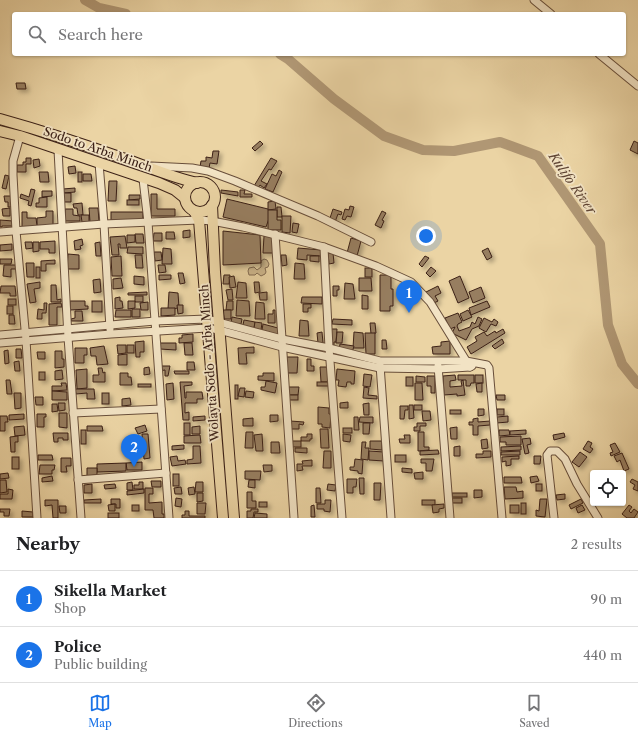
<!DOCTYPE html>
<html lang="en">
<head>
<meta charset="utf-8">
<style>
  :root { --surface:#fff; --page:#f6f6f6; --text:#202124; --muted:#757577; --line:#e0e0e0; --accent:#1a73e8 }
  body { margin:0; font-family:"Libre Caslon Text",serif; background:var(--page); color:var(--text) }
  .controls { position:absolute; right:12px; bottom:12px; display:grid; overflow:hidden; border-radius:4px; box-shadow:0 1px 3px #0004 }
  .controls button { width:36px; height:36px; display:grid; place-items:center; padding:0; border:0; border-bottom:1px solid var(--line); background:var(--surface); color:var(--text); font:20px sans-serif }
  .you { position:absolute; left:426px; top:236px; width:14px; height:14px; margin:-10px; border:3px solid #fff; border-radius:50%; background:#1a73e8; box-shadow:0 0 0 6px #1a73e833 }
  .badge { display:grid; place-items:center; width:26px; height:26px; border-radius:50%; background:var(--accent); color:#fff; font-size:13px; font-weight:700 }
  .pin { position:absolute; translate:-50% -33px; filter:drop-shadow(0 1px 2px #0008) }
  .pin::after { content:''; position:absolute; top:21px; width:14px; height:12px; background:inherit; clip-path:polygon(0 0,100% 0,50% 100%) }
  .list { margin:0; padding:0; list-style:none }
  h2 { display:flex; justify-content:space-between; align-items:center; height:52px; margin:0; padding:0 16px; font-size:17px }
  h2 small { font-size:13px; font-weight:400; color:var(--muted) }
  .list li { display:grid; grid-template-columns:26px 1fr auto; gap:12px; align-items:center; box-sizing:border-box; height:56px; padding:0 16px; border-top:1px solid var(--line) }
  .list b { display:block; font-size:15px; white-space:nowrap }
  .list p { margin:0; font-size:13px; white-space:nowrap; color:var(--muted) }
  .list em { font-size:13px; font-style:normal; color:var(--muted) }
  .icon { flex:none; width:22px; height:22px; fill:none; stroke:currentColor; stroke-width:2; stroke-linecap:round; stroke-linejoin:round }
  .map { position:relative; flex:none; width:638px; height:518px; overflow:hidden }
  .search { position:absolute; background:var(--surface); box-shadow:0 1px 3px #0004; left:12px; right:12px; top:12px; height:44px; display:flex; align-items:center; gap:10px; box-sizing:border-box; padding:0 14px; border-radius:4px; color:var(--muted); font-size:15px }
  .sheet { height:164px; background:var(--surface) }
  nav { display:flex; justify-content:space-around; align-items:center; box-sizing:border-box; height:56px; border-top:1px solid var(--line); background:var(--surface); font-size:11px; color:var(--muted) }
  nav a { display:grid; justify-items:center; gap:2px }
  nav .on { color:var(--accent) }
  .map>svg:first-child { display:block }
</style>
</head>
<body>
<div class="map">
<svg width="638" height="518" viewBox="0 0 638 518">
  <defs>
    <filter id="shadow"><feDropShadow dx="3" dy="3" stdDeviation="2" flood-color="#0004"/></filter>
  </defs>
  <rect width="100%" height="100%" fill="#ebd4a4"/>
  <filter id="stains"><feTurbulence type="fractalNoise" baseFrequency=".005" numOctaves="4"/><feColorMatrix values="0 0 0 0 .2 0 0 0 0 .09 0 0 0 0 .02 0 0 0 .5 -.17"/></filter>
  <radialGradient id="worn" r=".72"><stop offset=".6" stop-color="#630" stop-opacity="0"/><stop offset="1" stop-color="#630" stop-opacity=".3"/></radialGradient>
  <path fill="#cdb68c" stroke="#846c52" d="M264,259L267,260L269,264L268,267L265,268L266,272L265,274L261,276L257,273L255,275H249L248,271L249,268L254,267L257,270L261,267V261Z"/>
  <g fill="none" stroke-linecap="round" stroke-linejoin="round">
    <g stroke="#b09774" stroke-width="10">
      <path d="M85,0L99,8L126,14"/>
      <path d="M280,54L288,59L334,99L384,136L423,150L454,151L500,142L538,156L600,244L608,325L622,364L638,384"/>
    </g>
  </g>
  <g fill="#977e60" stroke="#3c2117" filter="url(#shadow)">
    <path d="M16,83H25L26,89H17Z"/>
    <path d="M260,141L263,144L255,151L252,148Z"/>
    <path d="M634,141L638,143V154L630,150Z"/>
    <path d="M213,151H219L217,164L210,163L209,168L200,167L201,161H206V157L212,158Z"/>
    <path d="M26,158H31V164H26V172H17V165H23V162H26Z"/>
    <path d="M271,158L277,161L271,170L269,169L261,181L267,184L264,188L260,185L258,188L254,186Z"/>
    <path d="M39,159L40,166L34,168L33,160Z"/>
    <path d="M75,166L76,173L69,174L68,167Z"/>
    <path d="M279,170L282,172L273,192L265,189L272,174L276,176Z"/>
    <path d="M39,172H48L49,182H40Z"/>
    <rect x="78" y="172" width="4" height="10"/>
    <path d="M83,174H91L92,181H83Z"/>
    <path d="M5,175L9,176L6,189L2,188Z"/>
    <path d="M109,181H117L116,201H108Z"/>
    <path d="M75,188V192L64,193L63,189Z"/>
    <path d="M31,189L35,190L31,206L28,205L29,201L20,198L21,194L29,197Z"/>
    <path d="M221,190L238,192V196L221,193Z"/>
    <path d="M240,190H245L244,194H252V197H240Z"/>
    <path d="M42,191H52V196L42,197Z"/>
    <path d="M63,193H71V202H64Z"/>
    <path d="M151,194H157V209H175V216H151Z"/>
    <path d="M129,195H140V199L129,200Z"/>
    <path d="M4,196H12V207H8V202H5Z"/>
    <path d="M47,197V207H36V203H39V198Z"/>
    <path d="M227,199L272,210L266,227L223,217Z"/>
    <rect x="127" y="200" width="12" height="5"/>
    <path d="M275,201L276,209L268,210V202Z"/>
    <path d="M82,203L83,215H78L77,208H74L73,204Z"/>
    <path d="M350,206L354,207L351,217L347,216L345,220L342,219L345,209L349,210Z"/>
    <path d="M277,207H281L282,217H277Z"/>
    <path d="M10,208V216H3L2,209Z"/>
    <path d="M89,208H98L99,221L90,222Z"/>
    <path d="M65,209H73V215L80,216V221H65Z"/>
    <path d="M333,209L342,212L341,215L338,214L335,222L329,221Z"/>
    <path d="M268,210H277V220H281V230H268Z"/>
    <path d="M46,211H53V226H37V218L46,217Z"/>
    <path d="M382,211L386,213L382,220L384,221L381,228L375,225Z"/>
    <path d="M22,212H27V218H36L37,226L22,227Z"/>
    <rect x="111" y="212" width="32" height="8"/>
    <path d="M81,215H89V222H82Z"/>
    <path d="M282,216H291L290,233L282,232Z"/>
    <path d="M0,220L13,221V226H2V227H0Z"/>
    <path d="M293,223L299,224L297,233L292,232Z"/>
    <path d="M190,230V237L183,238V231Z"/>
    <path d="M223,231L260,235L261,263L223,265Z"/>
    <path d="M166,232H174L175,239H166Z"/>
    <path d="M154,233H162V241H153Z"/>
    <path d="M135,234H143L144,243H136Z"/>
    <path d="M127,235H135V242L127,243Z"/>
    <path d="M125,236L127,248H120V244H118L119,255H112L110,237Z"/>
    <path d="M264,236L272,237L273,253H263Z"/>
    <path d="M351,238L361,241L357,256L347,253Z"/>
    <path d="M82,239L83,245L80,246L81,249L75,250L74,241Z"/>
    <path d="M55,241V253H49V249H40V242Z"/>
    <path d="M25,242H32L33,248L26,249Z"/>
    <path d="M33,242H39V251L33,252Z"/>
    <path d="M100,242L101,256H96L95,243Z"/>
    <path d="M12,244V250L0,251V245Z"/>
    <path d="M128,247H143V254L127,253Z"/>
    <path d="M163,248L171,249L172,264H162Z"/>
    <path d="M298,248L321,250V256L307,255V260L297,259Z"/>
    <path d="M488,248L492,257L487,260L482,251Z"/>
    <path d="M154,252H161L162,260L155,261Z"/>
    <path d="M328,253H333L334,263L329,264Z"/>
    <path d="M68,254L79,255V269H67Z"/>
    <path d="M135,255H142L143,268H136Z"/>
    <path d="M281,255H286L287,265L282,266Z"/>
    <path d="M121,256L122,276H112L111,257Z"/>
    <path d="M310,256H319V262L310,261Z"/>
    <path d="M425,256L429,258L422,267L419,264Z"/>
    <path d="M0,259H12L11,264H0Z"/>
    <path d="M55,260V264H46V271H41V261Z"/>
    <path d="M26,263H34V277H27Z"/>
    <path d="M295,263L304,264L305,279H294Z"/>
    <path d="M4,265H16V269H11V277L3,276Z"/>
    <path d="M158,265H165L166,272L159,273Z"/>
    <rect x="36" y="267" width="4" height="11"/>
    <path d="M431,267L436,271L430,277L426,273Z"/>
    <rect x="365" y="268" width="7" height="9"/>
    <path d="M178,273H183L185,283L180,284Z"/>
    <path d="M159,275H171V279L159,280Z"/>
    <path d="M224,275H230L229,284H223Z"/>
    <path d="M380,275H391V289H393V306H390V311H380Z"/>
    <path d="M134,276L144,277V285L134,284Z"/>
    <path d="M234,276L236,287L230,288L229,277Z"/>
    <path d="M460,276L469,298L458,303L449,281Z"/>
    <path d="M121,278L123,288L113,289V279Z"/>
    <path d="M359,278H371L372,291H359Z"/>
    <path d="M100,279L101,292L94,293L93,280Z"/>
    <path d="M40,282V288L34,289L36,302L30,303L27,284Z"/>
    <path d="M238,282L246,283L247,298H236Z"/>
    <path d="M254,282H259L260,292L255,293Z"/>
    <path d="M345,283L353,284L355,299H344Z"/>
    <path d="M51,285H56L57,300L61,299V302H51Z"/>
    <path d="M1,286H15L16,296H10V293H0Z"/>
    <path d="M333,286H339V290H337V296H333Z"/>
    <path d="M438,286L441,293L435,296L438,301L432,304L426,292Z"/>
    <path d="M481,287L485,298L473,303L469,292Z"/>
    <path d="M232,289L233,300H228L226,290Z"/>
    <path d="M147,292V295H128V293Z"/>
    <path d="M169,292L178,293L179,308L168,309Z"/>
    <path d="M267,292V300H260L259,293Z"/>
    <path d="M362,295L368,296V309H362Z"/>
    <rect x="135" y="296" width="8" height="6"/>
    <path d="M120,297V301H122L123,308L115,309V298Z"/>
    <path d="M302,297H322V304L301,303Z"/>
    <rect x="8" y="299" width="8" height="6"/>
    <path d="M237,300L249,301L250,316H236Z"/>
    <path d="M70,301H85V306H88V309L70,310Z"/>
    <rect x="92" y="301" width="10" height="11"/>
    <path d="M128,301H135V308L128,309Z"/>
    <path d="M227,301H233V310H226Z"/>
    <path d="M487,301L490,307L471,315L469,308Z"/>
    <path d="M148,302V310H141L140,303Z"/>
    <path d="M256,302L264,303L265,319H255Z"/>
    <path d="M44,303H47L46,313H42V319H37L38,309L44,310Z"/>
    <path d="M61,303L62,307H57V325H49V304Z"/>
    <path d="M303,304H311V308H308V312H303Z"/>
    <path d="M177,305H183V313L178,314Z"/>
    <rect x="7" y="306" width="6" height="8"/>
    <path d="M161,308H175V315L161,316Z"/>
    <rect x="132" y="309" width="8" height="8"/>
    <path d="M116,310H131V317H115Z"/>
    <path d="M223,310H231V319H224Z"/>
    <path d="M273,310H275V323H268V314H273Z"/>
    <path d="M468,310L472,317L463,321L460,314Z"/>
    <path d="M75,311H82L83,321H71V319L75,318Z"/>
    <path d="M458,313L462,322L458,324L457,326L459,331L470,327L472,322L475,324L478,317L482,319L479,326L472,329L466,340L452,333L455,327L450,329L445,318Z"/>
    <path d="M9,315H14L15,324H9Z"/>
    <path d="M232,317L242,319L241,324L231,323Z"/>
    <path d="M484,318L492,322L494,319L498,322L496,326L491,324L486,332L479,328Z"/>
    <path d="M333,319L352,320V325L332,324Z"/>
    <path d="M244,320L255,322L254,328L243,325Z"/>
    <path d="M300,320L308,321L309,336H299Z"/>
    <path d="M255,322L262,323L261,330L254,328Z"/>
    <path d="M370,323H375L376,333L371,334Z"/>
    <path d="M263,324L278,328L279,335L262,330Z"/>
    <path d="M331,329H337L336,342H334V347H331Z"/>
    <path d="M503,329L505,333L471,354L467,347L477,341L475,337L484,332L487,336L495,331L496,333Z"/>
    <path d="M322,332L323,343H318L317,333Z"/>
    <path d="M337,332H343L342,343H336Z"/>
    <path d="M354,332L363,333L364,348H353Z"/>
    <path d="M365,333H375V354H366Z"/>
    <path d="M193,334V342L179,343V338H182V335Z"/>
    <path d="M502,339L504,343L495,349L492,346Z"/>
    <path d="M382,340H386L387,349H382Z"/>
    <path d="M144,341V352H140V357H136L135,342Z"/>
    <path d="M450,341V354H433L432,347L441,346V342Z"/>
    <path d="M160,343H176V350L160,349Z"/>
    <path d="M184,343H192L193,355H185Z"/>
    <path d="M340,344L354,346L352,353L339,350Z"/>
    <path d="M117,345H126V353L118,354Z"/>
    <rect x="127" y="345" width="7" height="8"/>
    <path d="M104,346L108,364L97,365L96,356H91L90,348Z"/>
    <path d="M254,347V353H246L247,364H239L238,348Z"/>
    <path d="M75,348H87V355H84V363H75Z"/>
    <path d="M16,349H21L22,358H16Z"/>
    <path d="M8,350L9,363L5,364L4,351Z"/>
    <path d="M55,351H62V359H64V367L55,368Z"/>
    <path d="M37,352H45V359H38Z"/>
    <path d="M127,354V365H118V355Z"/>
    <path d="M286,357H298L297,373H286Z"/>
    <path d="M307,359H311V366H314V371H307Z"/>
    <path d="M19,361L20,371H15L14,362Z"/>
    <path d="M187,362H194L195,370H187Z"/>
    <path d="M159,366H170L168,376H165V370L159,371Z"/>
    <path d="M149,367L150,374L144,375V368Z"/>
    <path d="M320,367H328V382H321Z"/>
    <path d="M98,368H102L103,373L105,372V382H93V375H99Z"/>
    <path d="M87,369V388L77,389L76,370Z"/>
    <path d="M337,369L355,371L354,384H351V382H347L346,387L338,386L339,380H336Z"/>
    <path d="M62,370L63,379L55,380V371Z"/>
    <path d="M174,371H189V374H175Z"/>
    <rect x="39" y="372" width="6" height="8"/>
    <path d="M120,373H128V377H131L132,385H120Z"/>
    <path d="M263,373H274V381L258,380V376H263Z"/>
    <path d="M364,374L372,375L370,387L363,386Z"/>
    <path d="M455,375L456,380L450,381V387L462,386L461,381L463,380L465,395L457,396V394L444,395L443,376Z"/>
    <path d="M458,375H474V383H471L470,386H466V380H458Z"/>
    <rect x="475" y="375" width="8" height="8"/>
    <path d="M416,376L425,377V382H416Z"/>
    <path d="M427,376H435V393H431V386H427Z"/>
    <rect x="406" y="377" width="7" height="9"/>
    <path d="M6,380H10L12,394H7Z"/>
    <path d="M266,381L277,383L275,393L261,390V387H265Z"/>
    <path d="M180,382H192V385L184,386L185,398H186V392H202L203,399H197V403H185V413L189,412V420H183Z"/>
    <rect x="317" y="382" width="12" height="4"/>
    <path d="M61,383H66L67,390L52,391V386H62Z"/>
    <path d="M173,383L174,399L167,400L166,384Z"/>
    <path d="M415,383H422L423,400H415Z"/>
    <path d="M482,383V392H477L476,384Z"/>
    <rect x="138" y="384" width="13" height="3"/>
    <rect x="235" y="385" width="3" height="14"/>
    <path d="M288,387H299L298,395H287Z"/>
    <path d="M364,387L369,388L368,395L377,396V399L363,398Z"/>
    <path d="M240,388H245L244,397L238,396Z"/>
    <path d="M75,389H94L95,399H87V393L76,394Z"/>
    <path d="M52,391L67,392V400H52Z"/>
    <path d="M246,391L254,392L253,398L245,397Z"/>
    <path d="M14,393H21V408L15,409Z"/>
    <rect x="102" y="393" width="7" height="11"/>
    <rect x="288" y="395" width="10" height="5"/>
    <path d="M496,395H505V400H497Z"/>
    <path d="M35,397H43V405H36Z"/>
    <path d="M130,398L131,405L122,406V399Z"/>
    <path d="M348,402V408H340V403Z"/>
    <path d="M58,403H65V410L59,411Z"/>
    <path d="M369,403V415H364L363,404Z"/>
    <path d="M52,404H57L58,411L52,412Z"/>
    <path d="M409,405H413L414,418L409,419Z"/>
    <rect x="414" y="405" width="8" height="5"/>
    <path d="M400,406H408V410H405L404,419H400Z"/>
    <path d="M318,407L329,408V414H331L330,428L322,427V424H318Z"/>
    <path d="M478,409H484V415L478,416Z"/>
    <rect x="497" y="409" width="7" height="6"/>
    <rect x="450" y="410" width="11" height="4"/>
    <path d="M422,411H430L431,420L423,421Z"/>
    <path d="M59,413H67V428L59,427Z"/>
    <path d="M24,414V419L9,420V415Z"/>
    <path d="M37,414H46V417H44V427H37Z"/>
    <path d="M270,415H278V421L270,422Z"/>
    <path d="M0,416H7L8,422H5V431H0Z"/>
    <path d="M205,416V420L193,421V417Z"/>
    <path d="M508,416V422L497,423V417Z"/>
    <path d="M354,417H358L359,430H354Z"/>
    <path d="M360,417H373V423L359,422Z"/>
    <path d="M253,418V426H243V419Z"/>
    <path d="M478,418V422L490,421V425L478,426V435H473V425H469V422H473V419Z"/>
    <path d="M290,421L304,422L303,425L299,424V429H290Z"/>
    <rect x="184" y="423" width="6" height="12"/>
    <path d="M363,423H370L369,434H363Z"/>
    <path d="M417,423H426V426H420V431H414V427H417Z"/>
    <path d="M145,425L147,431L138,434L135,428Z"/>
    <path d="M24,426L25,435L15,436L14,427Z"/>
    <path d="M87,426H102L103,431H87Z"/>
    <path d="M200,426V434H192V427Z"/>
    <path d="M457,427V439H451L450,428Z"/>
    <rect x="343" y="428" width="9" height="5"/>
    <path d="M320,429H328L329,448H321Z"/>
    <rect x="81" y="430" width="5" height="14"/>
    <path d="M499,430H509L510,435L499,436Z"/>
    <path d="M526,430V434L510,435V431Z"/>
    <path d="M246,432H253V448H245Z"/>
    <path d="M418,432H424V447H429V450L418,451Z"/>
    <path d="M53,433H68V440H63V438H58V442H54Z"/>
    <path d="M564,433L565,437L554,440L553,435Z"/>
    <path d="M142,434H148L150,458L144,459Z"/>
    <path d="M262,434L263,451H256L254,435Z"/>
    <path d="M307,434H312V439H310V441H301V437H307Z"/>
    <path d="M343,434L351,435L350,442L343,441Z"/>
    <path d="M200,435L201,443H184V436Z"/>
    <path d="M404,435H410V443H400L399,439H405Z"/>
    <path d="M18,436V442H15V452H11L10,437Z"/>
    <path d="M521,436V445H506V442H500V437Z"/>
    <path d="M530,438L531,444L527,445L529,453L525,454L522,439Z"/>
    <path d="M487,439L488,448L482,449L481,440Z"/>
    <rect x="291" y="441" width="10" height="6"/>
    <path d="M370,441H382V450L370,449Z"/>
    <path d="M588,441L592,443L590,447L593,449L590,453L583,449Z"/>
    <path d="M271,442H279L280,453H271Z"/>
    <path d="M362,442H366L365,448H369L368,460L361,459Z"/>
    <path d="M615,443L620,452L611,456L610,453L613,452L610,445Z"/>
    <path d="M184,445V449L172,450V446Z"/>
    <path d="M193,446H200L201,463L187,464V460L193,459Z"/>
    <path d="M460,446V456H454V447Z"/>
    <path d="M521,446V450L501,451V447Z"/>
    <path d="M295,448H307V453L295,452Z"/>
    <path d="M438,450L439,454L420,455V451Z"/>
    <path d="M324,451H331V468H323Z"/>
    <path d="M369,451L384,452V461L369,460Z"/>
    <path d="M483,451H491V457L476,458V454H483Z"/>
    <path d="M520,451V455H501V452Z"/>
    <path d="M580,452L587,457L579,467L572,462Z"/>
    <path d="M622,453L629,469L624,471L620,460L617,462L614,456Z"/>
    <path d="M38,455H52L53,460H38Z"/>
    <rect x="395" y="455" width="11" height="7"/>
    <path d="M177,456L178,461L185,460L186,464L172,466L170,457Z"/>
    <path d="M519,456V459H511V465L506,466V461L502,462V457Z"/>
    <path d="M534,456H541L540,464H534Z"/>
    <rect x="12" y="457" width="7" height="12"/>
    <path d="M61,458H71V466H66L67,472H61Z"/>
    <path d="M355,459L363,460L362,474L358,473V471L350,470V467H354Z"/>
    <path d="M421,459H434L432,471H426V463H421Z"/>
    <path d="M312,460V466H302L303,470L297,471V464H303L302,461Z"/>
    <path d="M142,462V470H127L126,463Z"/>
    <path d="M126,463V471L97,472V464Z"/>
    <path d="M40,465H55L54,470H52V474H39Z"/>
    <path d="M263,465H272V471L264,472Z"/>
    <path d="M87,468H97V475L87,476Z"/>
    <path d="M402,468L412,469V473L402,472Z"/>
    <path d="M245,471H261L260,480L245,479Z"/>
    <path d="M423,472V479H415L414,473Z"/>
    <path d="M8,473L9,478L0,479V474Z"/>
    <rect x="173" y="474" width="6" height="12"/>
    <path d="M52,476L53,481L42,482V478Z"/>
    <path d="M537,476L539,481L531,483L530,477Z"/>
    <path d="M504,477H521L522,483H504Z"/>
    <path d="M359,478H364V494H360Z"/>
    <path d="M347,479H357L356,487H353V493H347Z"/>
    <path d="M632,479L638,482V491L633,489L635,485L630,482Z"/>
    <path d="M0,480H6L7,492L0,493Z"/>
    <path d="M249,480H255V488L248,487Z"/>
    <path d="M151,481H161V487H152Z"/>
    <path d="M132,482L133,490H127V483Z"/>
    <path d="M139,482H143V489H134V485H139Z"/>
    <path d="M196,482H203V492H195Z"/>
    <path d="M374,483H381L380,500H374Z"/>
    <path d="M92,484V493H84V485Z"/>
    <path d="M115,484L116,488L105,489L104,485Z"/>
    <path d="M328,484L336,485L335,491L327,490Z"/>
    <rect x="536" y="484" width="6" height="7"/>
    <path d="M181,487L182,494H175L174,488Z"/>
    <path d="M194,487L195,494L189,495L188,488Z"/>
    <path d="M504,487H516L517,492L523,491V498L505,499Z"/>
    <path d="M145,488H153V494H149V503L162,502V514H164V518H154L153,510H145Z"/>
    <path d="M316,488H320L321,503H316Z"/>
    <path d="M8,489L13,490L12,499H0V494H8Z"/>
    <path d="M144,489V493L127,495V491Z"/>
    <path d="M474,490H482V497L474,498Z"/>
    <path d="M247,492H252V501H256V508H247Z"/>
    <path d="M197,493H203V501L197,502Z"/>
    <rect x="452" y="493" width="15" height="4"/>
    <path d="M565,494V499L557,500L556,495Z"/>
    <path d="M176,498L182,499L181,507L175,506Z"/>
    <rect x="452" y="498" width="10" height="5"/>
    <path d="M101,499V503H84V500Z"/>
    <path d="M111,499H120V508H116V504H111Z"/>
    <path d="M540,499H547L545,517L536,516V510L539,511Z"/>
    <path d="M581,499L583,503L571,509L569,505Z"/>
    <path d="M45,500H58V518H53L52,505L45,506Z"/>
    <path d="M325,500H331L330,512L324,511V509H317V504H325Z"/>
    <rect x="422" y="500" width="13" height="5"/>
    <rect x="259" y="502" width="8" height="5"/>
    <path d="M197,503H206L205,514H197Z"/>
    <rect x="521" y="503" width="5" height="11"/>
    <path d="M115,504V511H109L108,505Z"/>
    <path d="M444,504V508L439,509V512L433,513L432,505Z"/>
    <rect x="132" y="505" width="7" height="6"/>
    <path d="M314,505L315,517H311V506Z"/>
    <rect x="510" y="505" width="9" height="8"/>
    <path d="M582,505L585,510L578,513L576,508Z"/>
    <path d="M629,505L632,507L629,511L631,513L634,509L638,512L634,518H627L622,514Z"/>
    <path d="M59,506H66V513H60Z"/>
    <path d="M0,509H10L9,516H4V512H0Z"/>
    <path d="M251,509H258V512H254L253,518H247V511H251Z"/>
    <path d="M22,511L33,512V517H22Z"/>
    <path d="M185,511H189V516H205V518H182V515H185Z"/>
    <rect x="108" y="513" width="11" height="5"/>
    <path d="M255,513L267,514V518H254Z"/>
  </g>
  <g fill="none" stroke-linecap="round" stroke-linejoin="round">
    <g stroke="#684e3a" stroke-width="9">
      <g id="minor">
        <path d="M534,0L551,14"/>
        <path d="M599,54L638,86"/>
        <path d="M20,136L13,161V175L16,231L26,340L37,518"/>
        <path d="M58,150L68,337L81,518"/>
        <path d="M99,163L104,224L110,329"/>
        <path d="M151,166L192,168L208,171L235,181L318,216L371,242"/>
        <path d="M143,179L148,222L169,518"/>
        <path d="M0,232L104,224L199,220L212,221L243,227L324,247L376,266L411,282L430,302L470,367"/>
        <path d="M275,234L294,518"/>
        <path d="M324,247L329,348L342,518"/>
        <path d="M0,335L155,321L207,319L282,339L329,348L380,361H466L487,365L489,368L502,518"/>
        <path d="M0,343L111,334L207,328L219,330L282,347L380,368L438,369L470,367L472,366"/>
        <path d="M380,365L391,518"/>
        <path d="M438,366L450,518"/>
        <path d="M73,413L161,409"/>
        <path d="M78,480L166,473"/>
        <path d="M554,518L547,455L550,451H557L565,459L577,484L598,518"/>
      </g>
    </g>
    <g stroke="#3c2117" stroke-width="12">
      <g id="highway">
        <path d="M0,119C43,131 86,145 128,160C151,168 174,178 197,183"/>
        <path d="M0,131L20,136L159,183L175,190L185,198"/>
        <circle cx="200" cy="197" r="15"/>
        <path d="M212,205L215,272L234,518"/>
        <path d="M194,211L199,220L223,518"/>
      </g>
    </g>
    <use href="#minor" stroke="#f2e3c4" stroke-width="7"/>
    <use href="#highway" stroke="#ebd4a4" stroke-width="10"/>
  </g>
  <g text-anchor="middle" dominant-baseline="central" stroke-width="3.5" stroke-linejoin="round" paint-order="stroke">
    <g font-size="12" fill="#3c2117" stroke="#f2e3c4">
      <text transform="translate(98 149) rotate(19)">Sodo to Arba Minch</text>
      <text transform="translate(209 363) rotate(-94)">Wolayta Sodo - Arba Minch</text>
    </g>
    <g font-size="13" font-style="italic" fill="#5f4433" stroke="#f2e3c4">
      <text transform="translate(573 183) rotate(55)">Kulifo River</text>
    </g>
  </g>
  <rect width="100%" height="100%" filter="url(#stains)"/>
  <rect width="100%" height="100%" fill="url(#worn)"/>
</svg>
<div class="controls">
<button><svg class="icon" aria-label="locate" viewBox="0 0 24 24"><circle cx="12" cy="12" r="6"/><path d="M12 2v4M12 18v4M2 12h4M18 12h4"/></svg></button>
</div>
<div class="you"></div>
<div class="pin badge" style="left:409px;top:313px">1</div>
<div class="pin badge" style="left:134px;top:467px">2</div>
<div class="search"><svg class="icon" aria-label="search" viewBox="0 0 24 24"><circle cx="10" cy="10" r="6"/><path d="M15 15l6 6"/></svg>Search here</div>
</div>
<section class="sheet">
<h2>Nearby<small>2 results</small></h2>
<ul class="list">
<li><span class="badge">1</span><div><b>Sikella Market</b><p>Shop</p></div><em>90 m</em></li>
<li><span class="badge">2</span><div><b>Police</b><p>Public building</p></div><em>440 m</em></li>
</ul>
</section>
<nav>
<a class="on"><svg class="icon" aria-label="map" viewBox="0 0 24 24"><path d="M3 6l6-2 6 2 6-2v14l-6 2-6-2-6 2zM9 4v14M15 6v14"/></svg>Map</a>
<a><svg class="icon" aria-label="directions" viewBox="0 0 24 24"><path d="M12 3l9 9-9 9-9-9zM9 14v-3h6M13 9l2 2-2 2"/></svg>Directions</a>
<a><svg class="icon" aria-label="saved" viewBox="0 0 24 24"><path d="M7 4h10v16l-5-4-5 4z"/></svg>Saved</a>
</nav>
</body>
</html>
